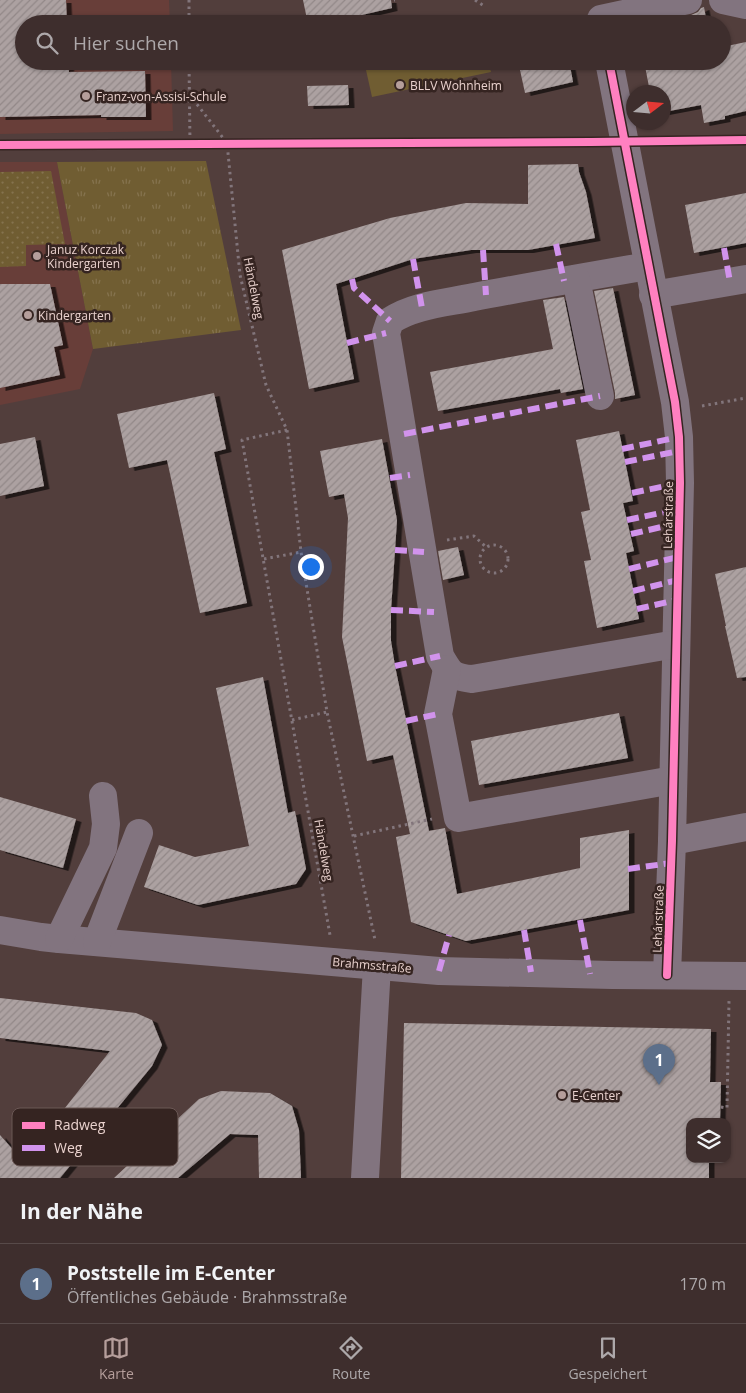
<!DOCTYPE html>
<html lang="de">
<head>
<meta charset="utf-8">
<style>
  :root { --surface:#3e2e2d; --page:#493a39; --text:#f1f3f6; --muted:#ada8aa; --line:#574a49; --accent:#b59e9b }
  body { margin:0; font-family:"Open Sans",sans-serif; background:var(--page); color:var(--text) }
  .controls { position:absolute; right:15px; bottom:15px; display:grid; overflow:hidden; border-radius:10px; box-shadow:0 1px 4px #0004 }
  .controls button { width:45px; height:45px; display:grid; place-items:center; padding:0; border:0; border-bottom:1px solid var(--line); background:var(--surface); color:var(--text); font:25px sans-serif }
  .compass { position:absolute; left:626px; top:85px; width:45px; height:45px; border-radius:50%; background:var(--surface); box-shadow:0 1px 4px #0004; rotate:74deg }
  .you { position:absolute; left:310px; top:566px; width:18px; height:18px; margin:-12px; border:4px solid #fff; border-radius:50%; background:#1a73e8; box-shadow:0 0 0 8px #1a73e833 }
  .badge { display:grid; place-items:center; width:32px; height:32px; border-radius:50%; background:var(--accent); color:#fff; font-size:16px; font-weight:700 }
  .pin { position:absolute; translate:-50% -41px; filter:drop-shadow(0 1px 2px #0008) }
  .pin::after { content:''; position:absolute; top:26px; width:18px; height:15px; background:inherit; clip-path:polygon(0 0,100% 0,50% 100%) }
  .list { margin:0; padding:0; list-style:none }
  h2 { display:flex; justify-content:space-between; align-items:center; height:65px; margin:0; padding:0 20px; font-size:21px }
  h2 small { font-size:16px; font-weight:400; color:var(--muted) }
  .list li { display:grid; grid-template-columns:32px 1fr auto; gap:15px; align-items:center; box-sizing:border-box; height:80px; padding:0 20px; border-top:1px solid var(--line) }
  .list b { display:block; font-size:19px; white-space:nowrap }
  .list p { margin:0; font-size:16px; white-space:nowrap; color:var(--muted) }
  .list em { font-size:16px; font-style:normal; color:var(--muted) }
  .icon { flex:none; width:28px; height:28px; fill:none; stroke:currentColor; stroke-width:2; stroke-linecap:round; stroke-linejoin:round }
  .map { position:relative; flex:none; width:746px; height:1178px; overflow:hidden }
  .search { position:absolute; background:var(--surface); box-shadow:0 1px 4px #0004; left:15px; right:15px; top:15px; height:55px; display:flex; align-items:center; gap:12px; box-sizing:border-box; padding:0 18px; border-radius:28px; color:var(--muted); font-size:19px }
  .sheet { height:145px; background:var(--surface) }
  nav { display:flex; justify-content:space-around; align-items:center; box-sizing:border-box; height:70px; border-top:1px solid var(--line); background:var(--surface); font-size:14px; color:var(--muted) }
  nav a { display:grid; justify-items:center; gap:2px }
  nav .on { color:var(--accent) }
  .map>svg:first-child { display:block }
</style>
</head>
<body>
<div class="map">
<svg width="746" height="1178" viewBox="0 0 746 1178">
  <defs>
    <pattern id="grass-dots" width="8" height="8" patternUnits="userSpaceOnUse" patternTransform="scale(1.25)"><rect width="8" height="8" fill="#705d32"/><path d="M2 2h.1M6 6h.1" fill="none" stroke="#85734e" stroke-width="1.8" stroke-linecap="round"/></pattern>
    <pattern id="park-tufts" width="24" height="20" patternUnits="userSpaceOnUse" patternTransform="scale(1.25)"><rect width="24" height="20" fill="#705d32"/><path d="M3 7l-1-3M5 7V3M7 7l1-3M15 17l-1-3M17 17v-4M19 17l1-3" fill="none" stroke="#85734e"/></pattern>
    <pattern id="building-hatch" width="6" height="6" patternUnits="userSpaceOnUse" patternTransform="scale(1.25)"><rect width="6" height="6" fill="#aca1a1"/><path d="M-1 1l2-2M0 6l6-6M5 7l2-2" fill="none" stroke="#928888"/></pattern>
    <filter id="shadow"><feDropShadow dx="5.5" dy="3" stdDeviation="0" flood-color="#0009"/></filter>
  </defs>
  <rect width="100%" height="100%" fill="#523e3c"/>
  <g fill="#683e39">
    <path d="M0,0H169L170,24H24V61H171L173,131L0,134Z"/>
    <path d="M0,162H57L93,349L80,389L0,405Z"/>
  </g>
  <path fill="url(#grass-dots)" d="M51,171L65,244L26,245V266L0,267V172Z"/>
  <path fill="url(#park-tufts)" d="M206,161L241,330L93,349L57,162Z"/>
  <path fill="#705d32" d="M364,61H488L491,72L372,97Z"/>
  <g fill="url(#building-hatch)" filter="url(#shadow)">
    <path d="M0,0H66L67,24H24V61H68L69,72L145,71L146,117H101V115L0,117Z"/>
    <path d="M303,0H391L392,8L349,18L351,24H308Z"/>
    <path d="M704,7L707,24H652L691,15L698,12L701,8Z"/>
    <path d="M746,42V111L725,116V119L704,123L701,105L664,112V92H650L644,61H722V47Z"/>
    <path d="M518,61H569L573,82L525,93Z"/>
    <path d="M348,85L349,105L308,106L307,86Z"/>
    <path d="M578,164L579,172L586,192L595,238L528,250H471L413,259L336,284L354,379L309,389L282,250L390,218L466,203L528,204V165Z"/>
    <path d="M746,193V243L694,253L685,205Z"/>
    <path d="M0,284H50L63,345L54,347L60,375L0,388Z"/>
    <path d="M613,288L635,395L615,399V393L594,291Z"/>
    <path d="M564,297L583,389L561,393L560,389L438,411L430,372L553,349L543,300Z"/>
    <path d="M214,393L226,449L214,452L247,603L200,613L167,460L129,468L117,414Z"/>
    <path d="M619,431L633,501L623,503L634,551L626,553L639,619L597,628L584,561L591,560L581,512L590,510L576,440Z"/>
    <path d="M35,437L44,486L0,496V444Z"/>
    <path d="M382,439L397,520L391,610V641L395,666L429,831L445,828L457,894L580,868V838L629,830V910L466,941L411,922L396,837L410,834L393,755L367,761L342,637L348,518L344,494L329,497L320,451Z"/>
    <path d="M458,547L464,575L443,580L438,551Z"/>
    <path d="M746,567V677L737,678L725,626H726L715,574Z"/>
    <path d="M263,677L288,813L295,811L306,869L296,884L198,905L144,887L159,845L195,857L249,846L216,688Z"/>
    <path d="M619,713L628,758L479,785L471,741Z"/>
    <path d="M0,797L76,819L63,868L0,850Z"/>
    <path d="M0,998L136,1013L152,1020L162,1045L152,1066L60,1178H0V1135L23,1161L110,1051L0,1038Z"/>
    <path d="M404,1023L711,1029L710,1082H721L720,1122H690V1159H709V1178H401Z"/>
    <path d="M221,1091L270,1093L292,1106L299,1130L301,1178H259L258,1135L230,1134L178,1178H114L199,1099Z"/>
  </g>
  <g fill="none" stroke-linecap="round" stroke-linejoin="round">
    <g stroke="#82757b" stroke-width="3" stroke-dasharray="2.5 4" stroke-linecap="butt">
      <path d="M189,0V24"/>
      <path d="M394,0H395"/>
      <path d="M475,0L484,6"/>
      <path d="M189,61L190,144"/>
      <path d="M189,94L227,143L240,275L266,385L287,430L301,552L327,712L375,940"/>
      <path d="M702,406L746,398"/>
      <path d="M287,430L242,440L330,935"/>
      <path d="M447,540L474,536L486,547"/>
      <circle cx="494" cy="559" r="14"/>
      <path d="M264,559L301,552"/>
      <path d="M292,720L327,712"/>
      <path d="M354,836L432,819"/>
      <path d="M721,1107L727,1108L729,1001"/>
    </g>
    <g stroke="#82747f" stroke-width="28">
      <path d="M723,0L746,5"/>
      <path d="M601,19L688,0"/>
      <path d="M609,61L675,402L679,437L680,483L672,841L667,975"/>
      <path d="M648,266C590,276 532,286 474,297C446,303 414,305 390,321L386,333L440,656C450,674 452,677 472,679L676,644"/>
      <path d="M576,279L600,396"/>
      <path d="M653,295L746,279"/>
      <path d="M447,669L438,714L458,818L673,780"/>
      <path d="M672,841L746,827"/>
      <path d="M0,930L41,937L59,939L439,971L612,975L746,976"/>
      <path d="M59,939L103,848L106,824L103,796"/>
      <path d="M97,942L139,833"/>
      <path d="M365,1178L377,966"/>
    </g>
    <g stroke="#d193ec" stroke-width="6" stroke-dasharray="12 6" stroke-linecap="butt">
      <path d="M556,244L564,281"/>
      <path d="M724,248L730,282"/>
      <path d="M483,250L486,295"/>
      <path d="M413,259L422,308"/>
      <path d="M352,279L354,288L390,321"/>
      <path d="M347,343L386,333"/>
      <path d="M404,434L600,396"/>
      <path d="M622,449L679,437"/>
      <path d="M625,462L679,451"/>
      <path d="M390,478L410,475"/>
      <path d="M632,493L680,483"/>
      <path d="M627,520L680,509"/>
      <path d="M631,534L679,523"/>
      <path d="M395,550L424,552"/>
      <path d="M629,569L678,557"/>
      <path d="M633,591L678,580"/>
      <path d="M637,609L677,600"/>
      <path d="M391,610L434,612"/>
      <path d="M395,666L440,656"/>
      <path d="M406,721L438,714"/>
      <path d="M628,869L671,863"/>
      <path d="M580,920L590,974"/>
      <path d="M524,930L531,972"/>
      <path d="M439,971L449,935"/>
    </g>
    <g stroke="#352421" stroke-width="11">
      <g id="cycleway">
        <path d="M609,61L675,402L679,437L680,483L672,841L667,975"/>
        <path d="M0,145L591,142L746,140"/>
      </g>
    </g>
    <use href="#cycleway" stroke="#ff80c0" stroke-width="8"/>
  </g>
  <g fill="#b59e9b" stroke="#352421" stroke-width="2">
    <circle cx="400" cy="85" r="5"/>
    <circle cx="86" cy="96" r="5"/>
    <circle cx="37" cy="256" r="5"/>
    <circle cx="28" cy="315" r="5"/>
    <circle cx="562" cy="1095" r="5"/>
  </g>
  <g text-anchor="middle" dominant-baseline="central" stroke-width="5" stroke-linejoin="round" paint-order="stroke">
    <g font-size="12" fill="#ead2ce" stroke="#352421" text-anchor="start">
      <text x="410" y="85">BLLV Wohnheim</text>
      <text x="96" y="96">Franz-von-Assisi-Schule</text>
      <text x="47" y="249">Januz Korczak<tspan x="47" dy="14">Kindergarten</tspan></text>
      <text x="38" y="315">Kindergarten</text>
      <text x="572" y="1095">E-Center</text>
    </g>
    <g font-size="12" fill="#ead2ce" stroke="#352421">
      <text transform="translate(254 288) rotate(79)">Händelweg</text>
      <text transform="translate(668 515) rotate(-89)">Lehárstraße</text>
      <text transform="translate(324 850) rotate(80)">Händelweg</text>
      <text transform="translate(658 919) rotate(-88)">Lehárstraße</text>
      <text transform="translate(372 965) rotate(5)">Brahmsstraße</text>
    </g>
  </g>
  <rect x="12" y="1108" width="166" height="58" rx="8" fill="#352421" stroke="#6b5855" stroke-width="1"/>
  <rect x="22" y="1122" width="23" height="7" fill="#ff80c0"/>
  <rect x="22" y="1145" width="23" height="6" fill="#d193ec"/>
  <g font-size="14" fill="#ead2ce">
    <text x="54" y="1130">Radweg</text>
    <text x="54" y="1153">Weg</text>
  </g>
</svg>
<div class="controls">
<button><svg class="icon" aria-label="layers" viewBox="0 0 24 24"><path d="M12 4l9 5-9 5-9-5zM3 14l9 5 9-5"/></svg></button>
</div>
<svg class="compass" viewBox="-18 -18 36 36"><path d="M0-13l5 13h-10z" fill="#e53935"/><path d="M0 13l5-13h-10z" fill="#ada8aa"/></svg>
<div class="you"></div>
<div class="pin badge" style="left:659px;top:1085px;background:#5c6f8a">1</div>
<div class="search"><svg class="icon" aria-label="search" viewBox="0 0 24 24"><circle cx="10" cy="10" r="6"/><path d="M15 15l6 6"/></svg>Hier suchen</div>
</div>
<section class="sheet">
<h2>In der Nähe<small></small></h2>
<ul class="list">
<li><span class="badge" style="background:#5c6f8a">1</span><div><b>Poststelle im E-Center</b><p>Öffentliches Gebäude · Brahmsstraße</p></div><em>170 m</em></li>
</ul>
</section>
<nav>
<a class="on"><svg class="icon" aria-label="map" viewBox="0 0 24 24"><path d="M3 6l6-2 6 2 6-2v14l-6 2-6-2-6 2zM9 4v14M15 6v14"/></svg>Karte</a>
<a><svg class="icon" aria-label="directions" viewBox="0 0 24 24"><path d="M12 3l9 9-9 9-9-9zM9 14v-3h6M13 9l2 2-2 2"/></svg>Route</a>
<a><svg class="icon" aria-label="saved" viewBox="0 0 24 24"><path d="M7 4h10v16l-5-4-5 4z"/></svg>Gespeichert</a>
</nav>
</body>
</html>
